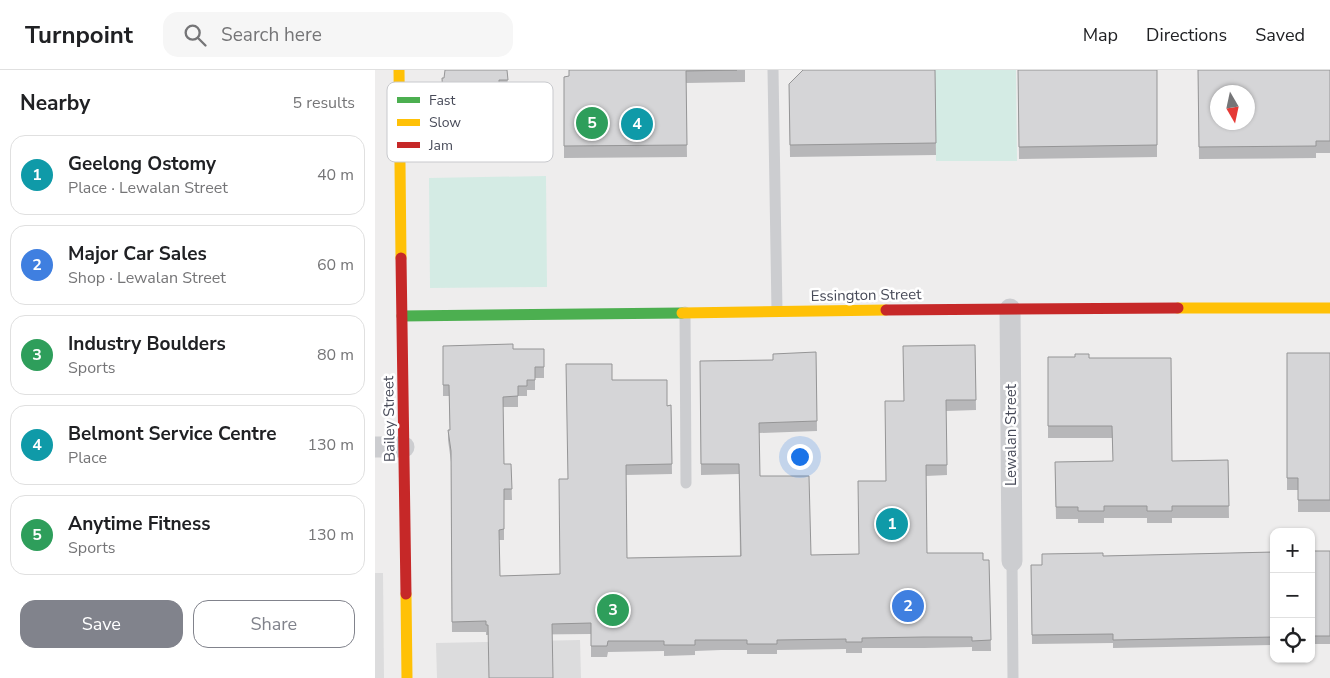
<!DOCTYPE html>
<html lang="en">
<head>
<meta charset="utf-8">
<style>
  :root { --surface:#fff; --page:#f6f6f6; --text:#202124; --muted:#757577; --line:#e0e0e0; --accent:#81838c }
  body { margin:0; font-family:"Nunito Sans",sans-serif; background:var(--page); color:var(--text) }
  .controls { position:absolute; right:15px; bottom:15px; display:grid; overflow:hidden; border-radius:10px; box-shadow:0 1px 4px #0004 }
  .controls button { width:45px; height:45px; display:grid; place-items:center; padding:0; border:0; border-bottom:1px solid var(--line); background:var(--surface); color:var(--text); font:25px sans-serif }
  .compass { position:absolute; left:835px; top:15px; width:45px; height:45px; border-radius:50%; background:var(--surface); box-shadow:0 1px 4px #0004; rotate:171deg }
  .you { position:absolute; left:424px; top:386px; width:18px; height:18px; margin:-12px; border:4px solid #fff; border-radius:50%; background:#1a73e8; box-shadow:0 0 0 8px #1a73e833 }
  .badge { display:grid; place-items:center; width:32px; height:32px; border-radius:50%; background:var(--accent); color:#fff; font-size:16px; font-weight:700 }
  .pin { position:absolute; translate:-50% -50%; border:2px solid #fff; box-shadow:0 1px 5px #0006 }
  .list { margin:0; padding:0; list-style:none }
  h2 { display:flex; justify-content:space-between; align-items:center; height:65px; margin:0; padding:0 20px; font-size:21px }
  h2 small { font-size:16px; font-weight:400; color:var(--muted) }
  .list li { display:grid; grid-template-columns:32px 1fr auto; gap:15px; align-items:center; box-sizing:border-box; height:80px; margin:0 10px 10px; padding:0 10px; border:1px solid var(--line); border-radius:15px }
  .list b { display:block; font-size:19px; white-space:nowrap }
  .list p { margin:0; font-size:16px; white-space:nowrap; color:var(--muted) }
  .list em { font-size:16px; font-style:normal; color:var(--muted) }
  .actions { display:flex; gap:10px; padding:15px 20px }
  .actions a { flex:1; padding:11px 0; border:1px solid var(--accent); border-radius:15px; text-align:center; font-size:18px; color:var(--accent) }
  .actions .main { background:var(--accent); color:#fff }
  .icon { flex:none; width:28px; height:28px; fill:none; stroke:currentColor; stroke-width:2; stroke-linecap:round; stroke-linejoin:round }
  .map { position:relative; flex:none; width:955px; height:608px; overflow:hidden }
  header { display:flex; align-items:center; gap:30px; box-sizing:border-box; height:70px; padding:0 25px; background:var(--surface); border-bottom:1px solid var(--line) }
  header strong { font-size:24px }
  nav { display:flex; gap:28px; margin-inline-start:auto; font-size:18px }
  .search { width:350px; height:45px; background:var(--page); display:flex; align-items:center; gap:12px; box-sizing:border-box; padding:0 18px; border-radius:15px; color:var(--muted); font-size:19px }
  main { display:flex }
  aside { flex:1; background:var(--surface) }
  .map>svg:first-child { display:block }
</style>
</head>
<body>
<header>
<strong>Turnpoint</strong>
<div class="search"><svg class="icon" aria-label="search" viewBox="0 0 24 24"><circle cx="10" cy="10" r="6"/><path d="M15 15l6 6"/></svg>Search here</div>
<nav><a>Map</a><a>Directions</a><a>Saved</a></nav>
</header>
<main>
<aside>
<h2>Nearby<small>5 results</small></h2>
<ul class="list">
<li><span class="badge" style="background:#0f9aa8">1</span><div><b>Geelong Ostomy</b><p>Place · Lewalan Street</p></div><em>40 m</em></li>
<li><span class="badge" style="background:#3f7fe0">2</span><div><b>Major Car Sales</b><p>Shop · Lewalan Street</p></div><em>60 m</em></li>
<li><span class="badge" style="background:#2e9e5b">3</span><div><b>Industry Boulders</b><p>Sports</p></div><em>80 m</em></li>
<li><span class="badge" style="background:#0f9aa8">4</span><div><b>Belmont Service Centre</b><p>Place</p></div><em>130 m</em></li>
<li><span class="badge" style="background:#2e9e5b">5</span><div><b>Anytime Fitness</b><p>Sports</p></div><em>130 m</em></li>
</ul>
<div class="actions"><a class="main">Save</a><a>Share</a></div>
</aside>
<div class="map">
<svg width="955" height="608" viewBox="0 0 955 608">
  <rect width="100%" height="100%" fill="#eeeded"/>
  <g fill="#dcdcdd">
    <path d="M0,503H8L9,608H0Z"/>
    <path d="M205,570L206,608H62L61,573Z"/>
  </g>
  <g fill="#d4ebe4">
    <path d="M560,0H641L642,91H561Z"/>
    <path d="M171,106L172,217L55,218L54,108Z"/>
  </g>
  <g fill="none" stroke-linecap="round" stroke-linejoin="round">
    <g stroke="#cccdd0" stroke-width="11">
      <path d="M398,0L402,241"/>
      <path d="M310,242L311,413"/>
      <path d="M637,491L638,608"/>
    </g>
    <g stroke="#cccdd0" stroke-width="21">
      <path d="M635,239L637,491"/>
      <path d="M0,377H29"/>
    </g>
    <path stroke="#4caf50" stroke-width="11" d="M27,246L307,243"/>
    <g stroke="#ffc107" stroke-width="11">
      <path d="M24,0L26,188"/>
      <path d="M803,238H955"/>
      <path d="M307,243L511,240"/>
      <path d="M31,524L32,608"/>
    </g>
    <g stroke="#c62828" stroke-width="11">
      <path d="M26,188L31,524"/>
      <path d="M511,240L803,238"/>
    </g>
  </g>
  <g fill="#b7b7b9">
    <path d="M132,0L133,22H124V41H128L129,83L70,84L67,8Z"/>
    <path d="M194,0H370V12L311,13L312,87L189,88V7L194,6Z"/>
    <path d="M560,0L561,85L415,87L414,14Z"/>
    <path d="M643,0H782V87L644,89Z"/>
    <path d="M823,0H955V83H941V88L824,89Z"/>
    <path d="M600,275L601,340L571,341L572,405L551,406L552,483L608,490H614L616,581H597V577L549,578H487V583H471V579L402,580V584H372V580H346L320,581V585L289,586V581L233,582L232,587H216V564L111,565V562H77L76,392L73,370V360H75L74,326H68V276L138,279H169V308H160V320H152V326H143V337H128L129,394H136L137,430H129V470H124L125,506L185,504L193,409L237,310L292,336L296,335L297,404L251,405L252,488L365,486L364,404L326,405L325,291L398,290L441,282L442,361L384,363L385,406L436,485L484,484L511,411L529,331Z"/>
    <path d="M912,283H955V442H923V420H912Z"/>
    <path d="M673,287L714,288L797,391L853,390L854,448H797V453H772V448H729V453H703V449H681L680,392L738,391L737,368H673Z"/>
    <rect x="936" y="481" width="19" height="93"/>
    <path d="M899,482V575L738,578V573L657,574L656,495H667L728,486Z"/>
  </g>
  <g fill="#d5d5d7" stroke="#959596" fill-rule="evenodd">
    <path d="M70,0H132L133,10H124V41H128L129,71L70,72L67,8H69Z"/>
    <path d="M194,0H362L311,1L312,75L189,76V7L194,6Z"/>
    <path d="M428,0H560L561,73L415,75L414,14Z"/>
    <path d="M643,0H782V75L644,77Z"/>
    <path d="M823,0H955V71H941V76L824,77ZM842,22H872V52H842Z"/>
    <path d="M138,274V279H169V297H160V310H152V316H143V326L128,327L129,394H136L137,419H129V459L124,460L125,506L185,504L184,409H193L191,294H237V310H292V336L296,335L297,394L251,395L252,488L366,486L364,394H326L325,291L398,290V284L441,282L442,351L384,353L385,406H434L436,485L484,484L483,411H511L510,331H529L528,276L600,275L601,330H571L572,395H551L552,483H608V490H614L616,570L597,571V567H549L487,568V572H471V569L402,570V574H372V570H320V575H289V571H233L232,576H216V553L177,554L178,608H114L113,555H111V551L77,552L76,381L73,360H75L74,315H68V276Z"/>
    <path d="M912,283H955V430H923V408H912Z"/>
    <path d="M700,284H714V288H796L797,391L853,390L854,436H797V441H772V436H729V441H703V437H681L680,392L738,391L737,356H673V287H700Z"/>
    <rect x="936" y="481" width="19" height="85"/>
    <path d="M899,482V567L738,570V564L657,565L656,495H667V484L728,483V486Z"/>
  </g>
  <g text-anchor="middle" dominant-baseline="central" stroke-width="5" stroke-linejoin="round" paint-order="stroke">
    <g font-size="15" fill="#474a58" stroke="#fff">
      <text transform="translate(491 225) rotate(-1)">Essington Street</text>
      <text transform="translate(14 349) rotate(-91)">Bailey Street</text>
      <text transform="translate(636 365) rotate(-90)">Lewalan Street</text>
    </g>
  </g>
  <rect x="12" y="12" width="166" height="80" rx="8" fill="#fff" stroke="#c8c9cd" stroke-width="1"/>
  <rect x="22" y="27" width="23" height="6" fill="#4caf50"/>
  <rect x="22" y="49" width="23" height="7" fill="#ffc107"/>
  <rect x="22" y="72" width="23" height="6" fill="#c62828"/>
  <g font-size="14" fill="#474a58">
    <text x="54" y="35">Fast</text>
    <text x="54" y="57">Slow</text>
    <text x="54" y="80">Jam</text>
  </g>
</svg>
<div class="controls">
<button>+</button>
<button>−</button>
<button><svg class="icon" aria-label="locate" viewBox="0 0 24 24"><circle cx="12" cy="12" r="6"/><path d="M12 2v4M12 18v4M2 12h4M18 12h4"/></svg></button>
</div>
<svg class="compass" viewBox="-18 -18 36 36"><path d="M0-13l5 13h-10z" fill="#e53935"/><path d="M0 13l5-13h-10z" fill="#757577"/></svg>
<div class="you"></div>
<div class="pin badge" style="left:517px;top:454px;background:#0f9aa8">1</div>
<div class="pin badge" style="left:533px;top:536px;background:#3f7fe0">2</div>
<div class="pin badge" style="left:238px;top:540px;background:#2e9e5b">3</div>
<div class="pin badge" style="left:262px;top:54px;background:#0f9aa8">4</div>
<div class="pin badge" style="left:217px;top:53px;background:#2e9e5b">5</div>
</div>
</main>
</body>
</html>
